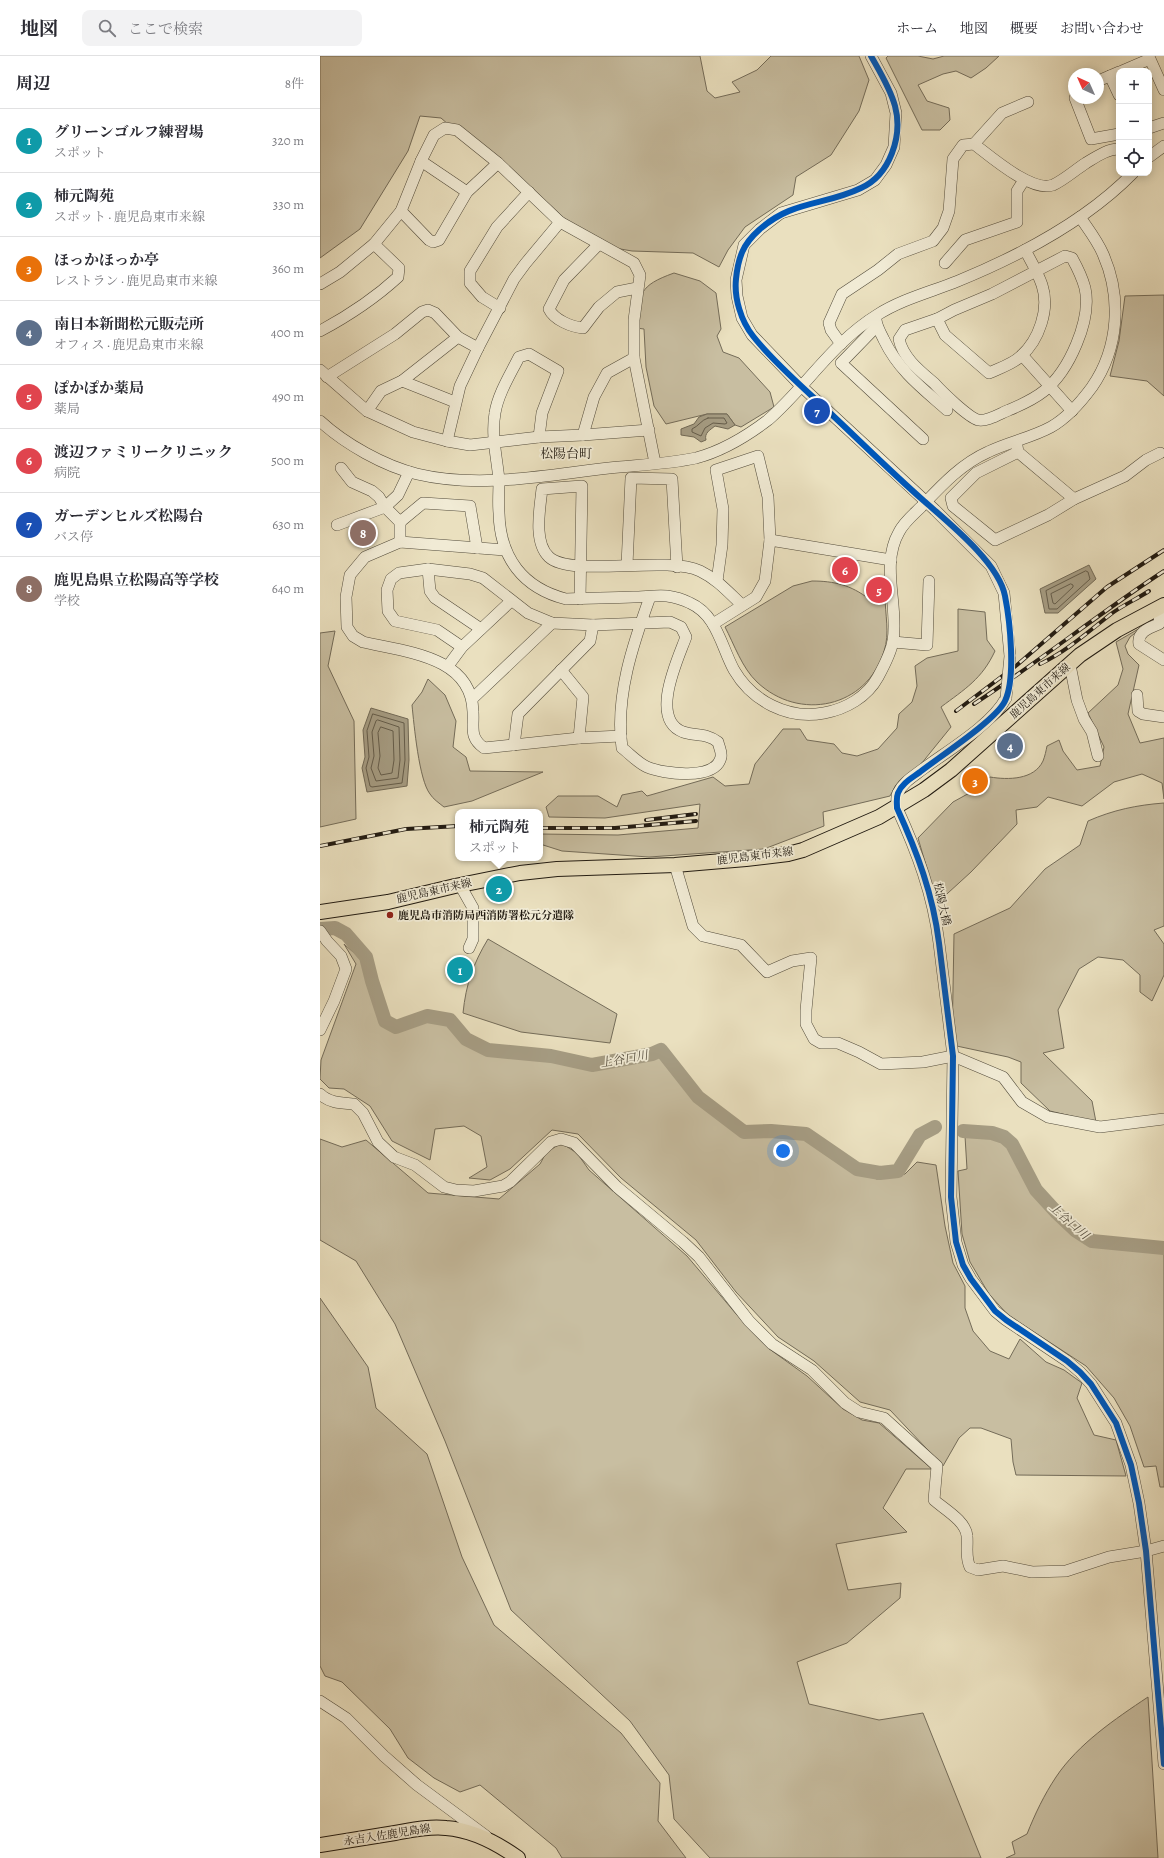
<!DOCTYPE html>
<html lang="ja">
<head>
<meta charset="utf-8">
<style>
  :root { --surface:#fff; --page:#f2f2f3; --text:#2b2b33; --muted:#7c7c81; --line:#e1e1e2; --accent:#ea580c }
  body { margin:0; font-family:Alegreya,"Noto Serif JP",serif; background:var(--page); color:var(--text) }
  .controls { position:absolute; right:12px; top:12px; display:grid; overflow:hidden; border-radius:8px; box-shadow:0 2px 10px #0003 }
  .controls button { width:36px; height:36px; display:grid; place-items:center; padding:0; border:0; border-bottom:1px solid var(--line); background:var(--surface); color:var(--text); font:20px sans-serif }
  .compass { position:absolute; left:748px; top:12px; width:36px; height:36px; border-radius:50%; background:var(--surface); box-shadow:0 2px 10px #0003; rotate:315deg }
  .you { position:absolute; left:463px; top:1095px; width:14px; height:14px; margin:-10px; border:3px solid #fff; border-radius:50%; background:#1a73e8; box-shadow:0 0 0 6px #1a73e833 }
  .badge { display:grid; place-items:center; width:26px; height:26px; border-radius:50%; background:var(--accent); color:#fff; font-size:13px; font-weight:700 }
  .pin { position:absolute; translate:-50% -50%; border:2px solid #fff; box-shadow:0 1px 4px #0006 }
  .popup { position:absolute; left:135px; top:753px; width:88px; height:52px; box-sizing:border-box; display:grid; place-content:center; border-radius:8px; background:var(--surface); filter:drop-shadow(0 1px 3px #0005); font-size:13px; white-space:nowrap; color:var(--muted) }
  .popup b { font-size:15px; color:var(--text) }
  .popup::after { content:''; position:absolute; left:50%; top:100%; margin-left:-8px; border:8px solid transparent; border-top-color:var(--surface) }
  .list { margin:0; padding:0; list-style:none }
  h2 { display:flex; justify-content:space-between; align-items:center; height:52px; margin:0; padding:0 16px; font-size:17px }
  h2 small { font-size:13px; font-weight:400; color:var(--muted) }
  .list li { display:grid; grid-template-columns:26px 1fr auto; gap:12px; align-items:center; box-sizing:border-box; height:64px; padding:0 16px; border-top:1px solid var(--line) }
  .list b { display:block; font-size:15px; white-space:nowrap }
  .list p { margin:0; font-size:13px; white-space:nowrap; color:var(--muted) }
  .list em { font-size:13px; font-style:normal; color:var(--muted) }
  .icon { flex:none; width:22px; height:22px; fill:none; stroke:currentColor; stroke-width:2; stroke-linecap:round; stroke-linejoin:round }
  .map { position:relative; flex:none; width:844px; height:1802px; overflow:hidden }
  header { display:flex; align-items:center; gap:24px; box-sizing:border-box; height:56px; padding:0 20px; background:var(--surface); border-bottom:1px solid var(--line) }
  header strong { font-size:19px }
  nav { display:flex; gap:22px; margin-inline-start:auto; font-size:14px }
  .search { width:280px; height:36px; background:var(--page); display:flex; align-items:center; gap:10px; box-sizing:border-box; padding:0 14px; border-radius:8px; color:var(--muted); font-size:15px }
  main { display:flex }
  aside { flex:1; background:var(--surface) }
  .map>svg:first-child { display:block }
</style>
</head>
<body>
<header>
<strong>地図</strong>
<div class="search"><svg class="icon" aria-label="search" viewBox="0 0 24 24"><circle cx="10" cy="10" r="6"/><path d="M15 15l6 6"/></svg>ここで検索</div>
<nav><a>ホーム</a><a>地図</a><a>概要</a><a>お問い合わせ</a></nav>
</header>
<main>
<aside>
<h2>周辺<small>8件</small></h2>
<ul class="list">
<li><span class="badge" style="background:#0f9aa8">1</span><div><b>グリーンゴルフ練習場</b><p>スポット</p></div><em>320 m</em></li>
<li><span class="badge" style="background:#0f9aa8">2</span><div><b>柿元陶苑</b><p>スポット · 鹿児島東市来線</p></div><em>330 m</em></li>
<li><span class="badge" style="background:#e8710a">3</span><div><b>ほっかほっか亭</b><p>レストラン · 鹿児島東市来線</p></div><em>360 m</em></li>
<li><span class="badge" style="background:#5c6f8a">4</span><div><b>南日本新聞松元販売所</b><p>オフィス · 鹿児島東市来線</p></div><em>400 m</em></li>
<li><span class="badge" style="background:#e0444e">5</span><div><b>ぽかぽか薬局</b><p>薬局</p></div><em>490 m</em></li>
<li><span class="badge" style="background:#e0444e">6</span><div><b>渡辺ファミリークリニック</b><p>病院</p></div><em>500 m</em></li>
<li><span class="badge" style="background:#1a4fb4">7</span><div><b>ガーデンヒルズ松陽台</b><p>バス停</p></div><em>630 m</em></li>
<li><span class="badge" style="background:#8d6e63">8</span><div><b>鹿児島県立松陽高等学校</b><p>学校</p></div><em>640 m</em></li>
</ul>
</aside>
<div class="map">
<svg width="844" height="1802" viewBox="0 0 844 1802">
  <rect width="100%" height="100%" fill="#eae0bf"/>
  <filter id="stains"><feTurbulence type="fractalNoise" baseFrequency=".005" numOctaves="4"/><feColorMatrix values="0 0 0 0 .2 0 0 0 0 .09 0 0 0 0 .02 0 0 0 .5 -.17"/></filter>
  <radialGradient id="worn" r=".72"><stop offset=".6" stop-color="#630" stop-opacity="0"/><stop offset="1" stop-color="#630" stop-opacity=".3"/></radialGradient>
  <g fill="#c8bea1" stroke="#746c59">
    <path d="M0,0H380L387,35L395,42L420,36L412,26L437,14L451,0H539L549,24L539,55L511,99L476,121L473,139L425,171L408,194L399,211L373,197L312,195L289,191L257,174L212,132L180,104L137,76L121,62L100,60L88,95L40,173L0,202Z"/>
    <path d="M568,0H598L613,3L624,0H679L666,12L651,22L636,15L623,18L598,29L607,45L629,52L630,64L620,74H602L566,2Z"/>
    <path d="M354,217L380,225L396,237L401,273L397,280L403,296L419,302L450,336L454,351L421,371L415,369L407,358H387L346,368L334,350L326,311L324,273L316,272C320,237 318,230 354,217Z"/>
    <path d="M844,239V340L827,325L790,320L799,285L805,240Z"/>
    <path d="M492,525C514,525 531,529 549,543L565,540C565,558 570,578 564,595C547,652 479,666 437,626C422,612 414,588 405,571L473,530Z"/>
    <path d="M638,553L665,556L667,584L675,595C662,623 645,633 621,651L631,671L597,713L576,729L570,740L503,756L504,770L444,793L329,801L242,795L220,788V778L298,779L378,772L380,748L285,762L229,761L226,751L238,740H278L297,751L302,739L322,735L327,740L393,721L405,730L429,728L435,708L463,673H480L487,684L514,688L522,697L537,700L558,693L577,672L579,658L592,646L597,630L595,610L607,602L638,595Z"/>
    <path d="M827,568L810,581L805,590L808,598L819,609L808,658L820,687L844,682V743L842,727L822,718L794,726L762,750L728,741L717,751L696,754L697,768L651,816L617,847L598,782L633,746L653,735L670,721C688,724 714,724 723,705C725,700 726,695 727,690L739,684L743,695L757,714L780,710L784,691L768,657L798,629L803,613L796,586Z"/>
    <path d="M15,575L8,610L34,665L36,763L0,771V577Z"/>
    <path d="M108,623L125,639L136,665L133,691L146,701L150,715L223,716L152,745L124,751C119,747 113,743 110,738C99,724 94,669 92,649L102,636Z"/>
    <path d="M844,747V870L834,874L844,888V919L832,945L820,936V919L803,904L778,901L759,913L738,954L744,992L723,997L772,1045L776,1066L730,1055L701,1027V1006L688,1001L632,989L634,878L690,852L725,813L760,789L768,765C793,754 817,749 844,747Z"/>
    <path d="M168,883L297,958L290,987L201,976L143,957C146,928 153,908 168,883Z"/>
    <path d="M24,888L41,903L61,969L74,975L106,963L126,968L143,987L168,999L233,1005L277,1014L338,1000L374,1044L423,1081L483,1082L532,1115L557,1123L585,1118L597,1106L616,1109L625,1170L633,1207L645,1230V1252L653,1275L670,1295L689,1303L700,1283L726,1306L744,1314L762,1327L757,1342L774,1379L796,1384L806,1420L696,1419L693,1406L691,1383L661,1372H650L639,1382L623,1410L570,1354L540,1346L494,1305L458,1281L416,1236L376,1184L301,1122L258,1078L232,1074L190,1113L170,1124L149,1122L167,1111L161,1080L144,1070L115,1073L110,1104L72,1085L50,1050L24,1033L9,1032L0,1023L1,1004L36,908Z"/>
    <path d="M645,1080L681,1083L691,1092L713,1134L731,1158L758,1183L777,1190L844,1196V1431H840L836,1410L824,1411L810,1370L794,1342L766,1310L688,1259L669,1238L650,1206L642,1178L638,1115L647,1113Z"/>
    <path d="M0,1083L22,1091L46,1084L108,1137L179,1143L220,1108L226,1097L241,1087L257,1097L269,1114L367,1200L417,1259L448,1292L487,1320L523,1353L542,1364L559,1367L612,1413H586L563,1452L587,1476L516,1488L528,1534L581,1527L580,1542L527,1587L477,1606L489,1648L559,1664L603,1657L661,1802H390L354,1763L349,1719L310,1665L191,1554L125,1385L75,1268L36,1205L0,1184Z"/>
    <path d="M0,1242L48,1311L56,1352L107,1398L142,1501L174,1569L301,1677L340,1727L338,1765L366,1802H242L236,1792L160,1729L140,1736L114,1722L88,1702L70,1673L22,1626L5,1620L0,1610Z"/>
    <path d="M828,1641L838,1802H686L695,1798L692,1786L707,1778C715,1758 724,1739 736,1721C758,1688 795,1663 828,1641Z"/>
  </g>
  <g fill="#a69d84" stroke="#716956">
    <path d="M387,358H407L415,369L408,373L395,370C390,374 384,377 386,384L381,386L374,381L361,379V373L374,368L379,361Z"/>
    <path d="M769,509L776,523L738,557H725L720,533Z"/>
    <path d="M51,652L88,663L89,704L87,730L47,736L42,712L45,701L43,674Z"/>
  </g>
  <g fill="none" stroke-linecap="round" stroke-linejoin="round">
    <g stroke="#645c4a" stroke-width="1">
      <path d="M388,362H404L407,367L405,368L393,367L385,372L381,380L372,376V373C379,370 381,364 388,362Z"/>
      <path d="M766,515L768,516L770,523L737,553H729L726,535Z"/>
      <path d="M751,528L753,529V531L735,548L733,547L731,538Z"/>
      <path d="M53,658L84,667L85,704L82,727L52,731L50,730L46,712L49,701L47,675Z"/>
      <path d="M58,664L79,671L80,704L78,722L56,725L51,712L54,700L52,676L56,665Z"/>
      <path d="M61,671L73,675L74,704L72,717L61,719L58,712L60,700L58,677Z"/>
    </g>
    <g stroke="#a69d84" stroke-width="14">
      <path d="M0,873L15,872L26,878L46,901L52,925L65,965L76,971L107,960L130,964L146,983L168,994L231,1000L272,1009L332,998L341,994L378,1041L424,1076L451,1075L486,1078L537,1113L560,1117L578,1115L600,1079L615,1071"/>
      <path d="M643,1075L672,1077L684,1081L692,1088L716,1134L737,1157L755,1174L772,1185L844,1192"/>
    </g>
    <g stroke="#534c3c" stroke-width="12">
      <g id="minor">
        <path d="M551,0L571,37L576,57L574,91L566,109L555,124L538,134L461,157L440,173L424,189L416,224L417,240L422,262L432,279L481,330L615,454L671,510L684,537L690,600"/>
        <path d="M802,15L830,3L844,34"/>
        <path d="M790,20L799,39"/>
        <path d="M778,25L799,16"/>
        <path d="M755,42L771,83L799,78"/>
        <path d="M829,72L844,67"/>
        <path d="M654,88L682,57L708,46"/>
        <path d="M829,101L844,90"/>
        <path d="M101,105L147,136"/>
        <path d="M81,155L109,184L113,186L119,184L147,136L178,107"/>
        <path d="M279,188L244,224L229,253C234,264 252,271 263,272L279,251L297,236L317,232"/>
        <path d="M745,200L752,202C757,211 762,221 765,232C772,264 749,315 724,335C714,343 701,349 689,354C681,357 667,366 658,364C648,361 622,336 614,327C600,315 583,302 579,283L585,274L617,263L634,254L672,238Z"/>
        <path d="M625,207L645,184L697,166V135L704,124"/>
        <path d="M0,228L20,216L54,188L81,155L101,105L114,79L125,72L137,74L178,107L240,166L314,207L320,219L314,264V302L335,407"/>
        <path d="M180,252L162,241L150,227V215L177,171L209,136"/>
        <path d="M617,263L625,279L669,317C680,312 693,308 701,300C719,284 730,253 722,229C718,217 711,205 705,194"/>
        <path d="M556,264C557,272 561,277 564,284C579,315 602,332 627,354"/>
        <path d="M557,270L521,307L603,383"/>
        <path d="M0,275C28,260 54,243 78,221L79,212L54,188"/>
        <path d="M521,288L511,274L509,267L522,238L558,214L578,198L613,185L623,172L629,155L633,103L643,89L654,88C670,100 712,137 733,129C744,124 755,114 766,107C776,101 787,93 799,93"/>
        <path d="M702,299L752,355"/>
        <path d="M0,314L47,355L93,376L127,385L150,389L219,381L263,379L329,374"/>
        <path d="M7,321L75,278L102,256L108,254L115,257L138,281L158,292"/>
        <path d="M82,325L135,346"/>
        <path d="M47,355L61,335L82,325L138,281"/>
        <path d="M0,365C25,388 64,410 97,418C160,433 226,419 289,412C318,409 348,408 376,402C402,395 427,380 448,364C486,331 513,286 557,259C582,243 611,236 638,225C699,200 767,164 813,117"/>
        <path d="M263,379L274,341L287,317L314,302"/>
        <path d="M219,381L222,357L238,315L209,298L199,301C190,319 178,338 175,357C171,379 177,402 179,424C179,435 178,446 179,457C180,502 203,532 246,543C268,542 291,542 313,541C324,541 336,539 347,540C354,541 364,544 370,547C397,559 401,590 414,614C432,645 468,664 504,657C526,653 547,641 558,621C564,610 571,597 573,585C579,550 560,509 579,476C584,466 594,458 601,451C621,430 641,408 668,396C688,386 711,382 731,371C747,362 761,346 772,331C799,292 802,241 783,198C777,184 768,173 760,161"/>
        <path d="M127,385L140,330L158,292L194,223L205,208L240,166"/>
        <path d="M697,390L698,396L754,443"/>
        <path d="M698,396L656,417L631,442L633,450L675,484L728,459L754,443L805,420L826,404L840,397"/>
        <path d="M21,412L32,426L52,435L59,441L65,451L80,466V486"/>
        <path d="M80,466L103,447L150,450L157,492"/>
        <path d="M17,469L65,451L78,439L89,416"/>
        <path d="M185,494L80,486L45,501L30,519L26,541L27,571L33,580L43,586C85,596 152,600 153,656C154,672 149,681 164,692L259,682L301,680"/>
        <path d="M307,509L311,422L352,423L357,511"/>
        <path d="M108,513L110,535L115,542L161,573"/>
        <path d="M397,525L402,489L403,453L396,414L438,400L448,441L450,484"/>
        <path d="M260,543L262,430L222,433C220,452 213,486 229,501C252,522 345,499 380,515C397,523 409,537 422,549"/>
        <path d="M836,553L840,557L839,568C829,572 817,576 819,588L844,604"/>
        <path d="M393,568L436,541L445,525L450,484L571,504"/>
        <path d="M573,586L607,589L609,525"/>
        <path d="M142,591L117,574L75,565L68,555L67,534L71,523L79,517L108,513L150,518L163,522L208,557L232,567L273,569L350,566L361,571L366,581C358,603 329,663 363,676C375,680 387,677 398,686C399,691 402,696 401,701C396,725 343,718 327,711C318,707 310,698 302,692C295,640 313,588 330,541"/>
        <path d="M750,609L757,644L764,663L772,676L778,700"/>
        <path d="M128,610L142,591L191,545"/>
        <path d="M241,614L263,641L259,682"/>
        <path d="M817,639L818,655L823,658L844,661"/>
        <path d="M686,642C672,669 627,695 603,713C594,720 583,726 578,737C576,741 577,747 577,752C597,796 613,838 619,887L633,1000L631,1141L636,1186L643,1209L651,1223L675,1255L686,1264L747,1305L760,1316L771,1328L796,1367L811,1409L819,1447L826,1495L844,1708"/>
        <path d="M152,643L232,567"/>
        <path d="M194,689L198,658L270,585L273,569"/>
        <path d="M355,809L373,870L383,880L421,889L447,916L472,905L491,902L486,954V968L494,983L501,987H518L539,996L561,1008L603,1006L633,1000L683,1021L702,1046L728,1061L780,1071L844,1063"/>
        <path d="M140,829L153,852V883L149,892"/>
        <path d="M0,875L7,885L21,900L26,913L14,945L0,974"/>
        <path d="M0,1038C9,1047 22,1047 34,1048L43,1057L58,1086L74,1101L95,1109L124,1131L136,1134L154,1135L183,1130L190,1126L231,1086L241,1083L254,1087L297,1131L363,1186L379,1201L429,1265L452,1288L492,1314L525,1347L539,1356L564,1362L617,1410L614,1444C624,1453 646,1465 647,1480C648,1491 645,1501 650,1511L658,1514L683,1510L712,1516L746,1515L789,1501L826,1495L844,1490"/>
        <path d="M0,1645L26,1662L64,1700L97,1729L166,1780"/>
      </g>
    </g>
    <g stroke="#211a11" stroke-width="16">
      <g id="major">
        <path d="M0,856L68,846L135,830L200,817L237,813L355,809L426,803L468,798L483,794L559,761L604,734L631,714L760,599L797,574L844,549"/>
        <path d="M0,1789C25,1785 50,1781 75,1777C92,1774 109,1770 126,1772C153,1774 177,1787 198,1802"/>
      </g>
    </g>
    <use href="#minor" stroke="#f1ebd5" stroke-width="11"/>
    <use href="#major" stroke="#eae0bf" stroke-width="14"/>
    <g stroke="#211a11" stroke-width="4">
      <g id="rail">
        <path d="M720,608C747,595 768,576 791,558C803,549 817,543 829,535"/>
        <path d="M654,648C719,606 779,557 844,515"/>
        <path d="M636,655L697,609L787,531L844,494"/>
        <path d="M326,764L376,758"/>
        <path d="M220,772H295L376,765"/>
        <path d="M0,790L86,773L138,770"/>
      </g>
    </g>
    <use href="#rail" stroke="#f1ebd5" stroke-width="2.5" stroke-dasharray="8" stroke-linecap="butt"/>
    <g stroke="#534c3c" stroke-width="12" stroke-linecap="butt">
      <path id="minor-bridge" d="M686,642L690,600"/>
    </g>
    <use href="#minor-bridge" stroke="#f1ebd5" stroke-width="11"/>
    <g stroke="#f1ebd5" stroke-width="8">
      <path id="cycleway" d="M551,0C560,16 570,32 575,50C583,80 570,119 541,132C504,150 472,144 439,174C423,188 418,202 416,223C414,242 421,265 433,280C453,306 484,332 508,355C540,385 571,416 604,445C629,467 679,507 685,540C690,565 696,622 685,645C676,664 619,701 600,716C592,722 582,727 578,737C576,742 577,747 577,752C597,796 613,838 619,887L633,1000L631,1141L636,1186L643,1209L651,1223L675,1255L686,1264L747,1305L760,1316L771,1328L796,1367L811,1409L819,1447L826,1495L844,1708"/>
    </g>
    <use href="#cycleway" stroke="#0057b8" stroke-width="6"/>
  </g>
  <circle fill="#8f2418" stroke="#f1ebd5" stroke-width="1.5" cx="70" cy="859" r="4"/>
  <g text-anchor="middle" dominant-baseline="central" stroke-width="3.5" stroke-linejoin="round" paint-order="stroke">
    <g font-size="11" fill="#211a11" stroke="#f1ebd5">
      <text transform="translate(720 635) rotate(-42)">鹿児島東市来線</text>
      <text transform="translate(435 800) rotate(-7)">鹿児島東市来線</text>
      <text transform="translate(114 835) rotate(-13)">鹿児島東市来線</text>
      <text transform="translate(622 848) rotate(77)">松陽大橋</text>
      <text transform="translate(67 1779) rotate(-9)">永吉入佐鹿児島線</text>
    </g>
    <g font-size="11" font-weight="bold" fill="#211a11" stroke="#f1ebd5" text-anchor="start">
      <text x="78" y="859">鹿児島市消防局西消防署松元分遣隊</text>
    </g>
    <g font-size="12" font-style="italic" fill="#564e3f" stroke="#f1ebd5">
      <text transform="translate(304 1003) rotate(-10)">上谷口川</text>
      <text transform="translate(749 1165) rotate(41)">上谷口川</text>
    </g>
    <g font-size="13" fill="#211a11" stroke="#f1ebd5">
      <text x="246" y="397">松陽台町</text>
    </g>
  </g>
  <rect width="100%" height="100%" filter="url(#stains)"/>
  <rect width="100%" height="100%" fill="url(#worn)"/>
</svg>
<div class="controls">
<button>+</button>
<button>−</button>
<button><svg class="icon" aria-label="locate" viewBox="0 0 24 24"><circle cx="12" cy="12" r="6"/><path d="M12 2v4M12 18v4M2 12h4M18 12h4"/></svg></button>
</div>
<svg class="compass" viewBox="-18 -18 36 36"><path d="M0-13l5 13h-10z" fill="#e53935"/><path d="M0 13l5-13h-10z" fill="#7c7c81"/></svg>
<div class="you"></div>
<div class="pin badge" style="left:140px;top:914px;background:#0f9aa8">1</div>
<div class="pin badge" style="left:179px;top:833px;background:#0f9aa8">2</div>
<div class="popup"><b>柿元陶苑</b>スポット</div>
<div class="pin badge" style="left:655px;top:725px;background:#e8710a">3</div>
<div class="pin badge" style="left:690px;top:690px;background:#5c6f8a">4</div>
<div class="pin badge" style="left:559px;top:534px;background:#e0444e">5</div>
<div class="pin badge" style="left:525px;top:514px;background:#e0444e">6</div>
<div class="pin badge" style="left:497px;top:355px;background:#1a4fb4">7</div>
<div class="pin badge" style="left:43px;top:477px;background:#8d6e63">8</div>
</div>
</main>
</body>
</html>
